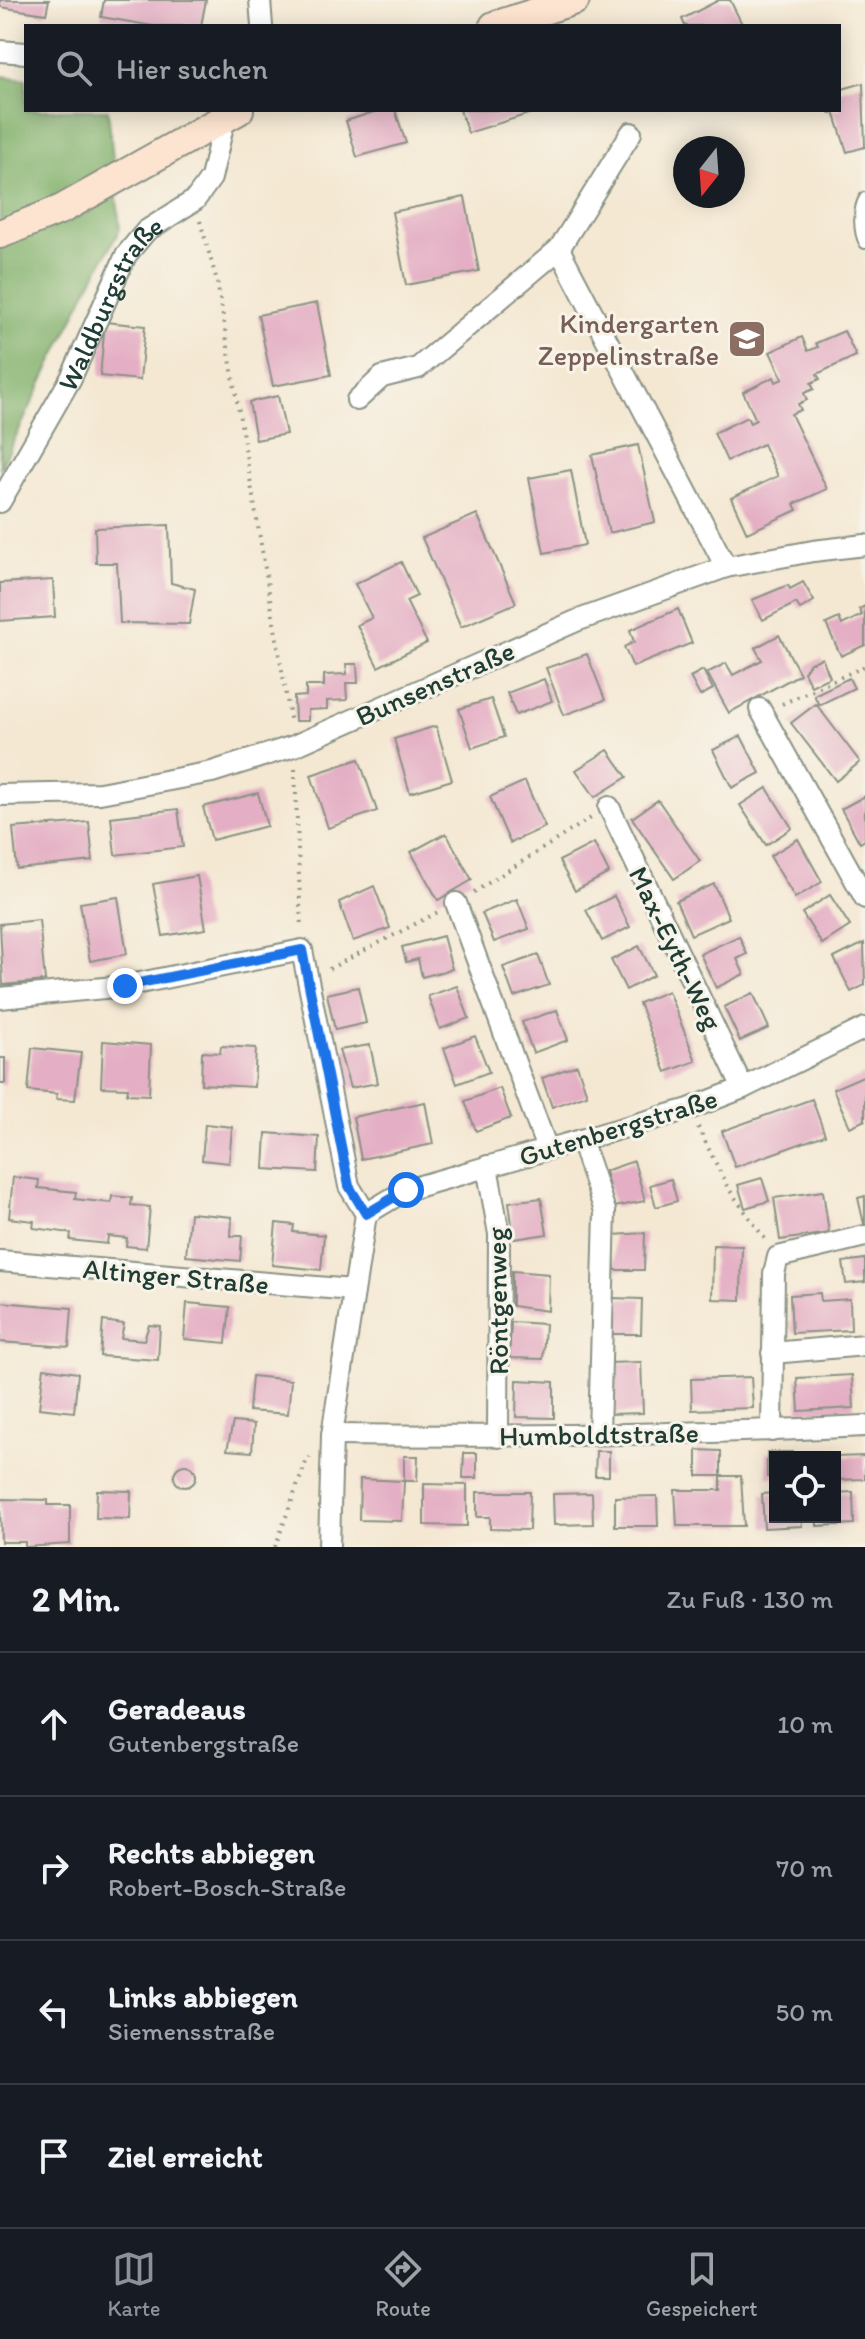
<!DOCTYPE html>
<html lang="de">
<head>
<meta charset="utf-8">
<style>
  :root { --surface:#171b24; --page:#20242c; --text:#f1f3f6; --muted:#9ea1a6; --line:#363941; --accent:#8c9099 }
  body { margin:0; font-family:Itim,sans-serif; background:var(--page); color:var(--text) }
  .controls { position:absolute; right:24px; bottom:24px; display:grid; overflow:hidden; border-radius:0px; box-shadow:0 4px 20px #0003 }
  .controls button { width:72px; height:72px; display:grid; place-items:center; padding:0; border:0; border-bottom:2px solid var(--line); background:var(--surface); color:var(--text); font:40px sans-serif }
  .compass { position:absolute; left:673px; top:136px; width:72px; height:72px; border-radius:50%; background:var(--surface); box-shadow:0 4px 20px #0003; rotate:197deg }
  .stop { position:absolute; width:24px; height:24px; margin:-18px; border:6px solid #1a73e8; border-radius:50%; background:#fff }
  .stop.end { background:#1a73e8; border-color:#fff; box-shadow:0 2px 8px #0008 }
  .list { margin:0; padding:0; list-style:none }
  h2 { display:flex; justify-content:space-between; align-items:center; height:104px; margin:0; padding:0 32px; font-size:34px }
  h2 small { font-size:26px; font-weight:400; color:var(--muted) }
  .list li { display:grid; grid-template-columns:52px 1fr auto; gap:24px; align-items:center; box-sizing:border-box; height:144px; padding:0 32px; border-top:2px solid var(--line) }
  .list b { display:block; font-size:30px; white-space:nowrap }
  .list p { margin:0; font-size:26px; white-space:nowrap; color:var(--muted) }
  .list em { font-size:26px; font-style:normal; color:var(--muted) }
  .icon { flex:none; width:44px; height:44px; fill:none; stroke:currentColor; stroke-width:2; stroke-linecap:round; stroke-linejoin:round }
  .map { position:relative; flex:none; width:865px; height:1547px; overflow:hidden }
  .search { position:absolute; background:var(--surface); box-shadow:0 4px 20px #0003; left:24px; right:24px; top:24px; height:88px; display:flex; align-items:center; gap:20px; box-sizing:border-box; padding:0 28px; border-radius:0px; color:var(--muted); font-size:30px }
  .sheet { height:680px; background:var(--surface) }
  nav { display:flex; justify-content:space-around; align-items:center; box-sizing:border-box; height:112px; border-top:2px solid var(--line); background:var(--surface); font-size:22px; color:var(--muted) }
  nav a { display:grid; justify-items:center; gap:4px }
  nav .on { color:var(--accent) }
  .map>svg:first-child { display:block }
</style>
</head>
<body>
<div class="map">
<svg width="865" height="1547" viewBox="0 0 865 1547">
  <rect width="100%" height="100%" fill="#f7f3e8"/>
  <filter id="ink" filterUnits="userSpaceOnUse"><feTurbulence type="fractalNoise" baseFrequency=".0125" numOctaves="2"/><feDisplacementMap in="SourceGraphic" scale="16" xChannelSelector="R" yChannelSelector="G"/><feConvolveMatrix kernelMatrix="1 2 1 2 8 2 1 2 1" color-interpolation-filters="sRGB"/></filter>
  <filter id="wash" filterUnits="userSpaceOnUse"><feTurbulence type="fractalNoise" baseFrequency=".006" numOctaves="4" result="noise"/><feDisplacementMap in="SourceGraphic" scale="32" xChannelSelector="R" yChannelSelector="G"/><feGaussianBlur stdDeviation="1.8" result="paint"/><feColorMatrix in="noise" values="0 0 0 0 0 0 0 0 0 0 0 0 0 0 0 0 0 1.4 0 .05"/><feComposite in="paint" operator="in"/></filter>
  <g filter="url(#wash)">
    <rect width="100%" height="100%" fill="#f4e8d3"/>
    <path fill="#80b06b" stroke="#507650" stroke-width="2" d="M0,76L26,79V110H108L120,229L89,286L0,469Z"/>
    <g id="blocks">
      <g fill="#e4afc4">
        <path d="M0,0H49L46,14L0,7Z"/>
        <path d="M104,0H206L201,26H153L101,17Z"/>
        <path d="M719,0H730L743,26H685L682,19Z"/>
        <path d="M863,83L865,147L847,152L834,112L830,114L828,110H839V90Z"/>
        <path d="M380,110H395L406,143L357,157L346,121Z"/>
        <path d="M460,110H538V111L468,133Z"/>
        <path d="M465,197L479,271L406,285L392,212Z"/>
        <path d="M317,303L331,375L273,386L258,315Z"/>
        <path d="M105,322L145,326L140,380L100,376Z"/>
        <path d="M844,331L856,356L817,374L820,379L811,383L814,389L804,393L807,400L798,404L801,410L791,414L827,489L794,504L797,510L747,533L731,498L778,476L763,444L727,461L714,433L747,417L750,423L756,420L743,392L774,377L776,382L783,379L770,352L802,337L808,351L818,347L816,343Z"/>
        <path d="M278,396L286,434L256,440L249,402Z"/>
        <path d="M638,445L655,522L609,533L592,455Z"/>
        <path d="M571,470L585,545L544,553L529,478Z"/>
        <path d="M477,514L516,603L461,627L422,538Z"/>
        <path d="M169,525L171,583L195,589L189,624L120,623L117,563H96L95,528Z"/>
        <path d="M401,562L417,596L406,601L427,643L378,667L357,625L372,618L355,584Z"/>
        <path d="M53,580L55,617L0,621V583Z"/>
        <path d="M803,582L814,601L800,609L796,603L763,620L752,600L788,585L790,589Z"/>
        <path d="M865,606V645L841,656L826,624L839,618L842,625L862,615L859,609Z"/>
        <path d="M678,609L692,643L633,667L624,647L634,642L630,630Z"/>
        <path d="M779,635L800,674L729,713L707,673L726,663L733,675L762,660L755,648Z"/>
        <path d="M587,654L605,700L564,715L546,668Z"/>
        <path d="M822,658L830,677L811,686L804,672L810,663Z"/>
        <path d="M346,664H357L358,683H346L347,700L327,701V709L308,710V721H295L294,697L306,696V686H324V675L347,674Z"/>
        <path d="M703,670L713,689L700,696L690,677Z"/>
        <path d="M849,678L854,688L819,705L814,695Z"/>
        <path d="M544,679L552,701L516,715L507,693Z"/>
        <path d="M491,699L504,737L472,748L459,709Z"/>
        <path d="M816,704L860,762L836,781L791,723Z"/>
        <path d="M436,726L452,780L410,793L394,739Z"/>
        <path d="M741,736L760,773L732,788L713,750Z"/>
        <path d="M608,750L627,777L595,797L576,770Z"/>
        <path d="M359,759L377,811L328,828L311,775Z"/>
        <path d="M525,781L545,827L510,843L490,797Z"/>
        <path d="M767,788L792,828L766,845L740,805Z"/>
        <path d="M258,793L267,826L212,840L203,807Z"/>
        <path d="M865,796V840L860,843L841,809Z"/>
        <path d="M658,800L700,861L674,879L632,818Z"/>
        <path d="M178,809L183,847L115,855L111,817Z"/>
        <path d="M89,822L93,861L17,869L13,828Z"/>
        <path d="M446,833L472,880L438,900L411,852Z"/>
        <path d="M798,839L822,882L795,898L770,856Z"/>
        <path d="M594,843L609,873L575,891L559,861Z"/>
        <path d="M197,876L206,929L163,936L153,884Z"/>
        <path d="M714,884L729,918L691,935L676,901Z"/>
        <path d="M374,886L390,928L353,941L339,902Z"/>
        <path d="M830,895L850,926L822,944L802,913Z"/>
        <path d="M614,896L630,927L602,941L586,910Z"/>
        <path d="M118,897L127,954L90,961L80,903Z"/>
        <path d="M517,899L529,929L494,942L482,913Z"/>
        <path d="M39,920L45,981L3,985L0,924Z"/>
        <path d="M443,936L452,969L422,977L418,959L406,962L402,947Z"/>
        <path d="M739,936L747,954L737,959L744,974L716,988L700,954Z"/>
        <path d="M864,943L865,985L851,992L834,958Z"/>
        <path d="M639,946L654,975L626,990L611,960Z"/>
        <path d="M538,955L549,985L514,997L503,967Z"/>
        <path d="M457,986L469,1018L440,1029L428,996Z"/>
        <path d="M358,987L366,1023L335,1030L327,994Z"/>
        <path d="M668,991L696,1061L666,1072L639,1003Z"/>
        <path d="M753,993L769,1028L740,1041L724,1007Z"/>
        <path d="M557,1010L568,1040L533,1053L522,1022Z"/>
        <path d="M475,1036L489,1072L457,1084L444,1048Z"/>
        <path d="M103,1041L151,1045L149,1095L127,1094L128,1088L101,1087Z"/>
        <path d="M370,1045L378,1083L350,1088L339,1050Z"/>
        <path d="M221,1046L256,1048L254,1087L201,1084L202,1052L220,1053Z"/>
        <path d="M32,1048L81,1053L75,1100L56,1099L57,1094L28,1091Z"/>
        <rect x="0" y="1058" width="5" height="26"/>
        <path d="M577,1065L587,1095L552,1107L542,1078Z"/>
        <path d="M865,1075V1120L850,1127L833,1089Z"/>
        <path d="M500,1088L511,1118L476,1131L465,1101Z"/>
        <path d="M812,1099L825,1135L735,1167L722,1131Z"/>
        <path d="M425,1102L433,1144L361,1159L353,1117Z"/>
        <path d="M205,1124L232,1127L229,1163L202,1160Z"/>
        <path d="M266,1133L319,1137L317,1172L264,1169Z"/>
        <path d="M634,1161L645,1201L614,1207L605,1171Z"/>
        <path d="M13,1177L39,1180L38,1188L76,1192L75,1199L111,1203L112,1196L132,1198L131,1205L150,1207L146,1248L126,1246L127,1238L108,1236L107,1244L70,1240L71,1233L33,1228L34,1221L9,1218Z"/>
        <path d="M762,1178L769,1201L745,1208L738,1185Z"/>
        <path d="M671,1179L677,1201L656,1207L650,1185Z"/>
        <path d="M823,1191L829,1233L780,1240L774,1198Z"/>
        <path d="M865,1196V1224H864L858,1198Z"/>
        <path d="M541,1198L547,1234L514,1239L509,1202Z"/>
        <path d="M190,1213L232,1217L231,1236H242L240,1261L186,1256Z"/>
        <path d="M276,1223L294,1225L293,1232L324,1235L321,1270L272,1265Z"/>
        <path d="M645,1233L644,1270H615L613,1235Z"/>
        <path d="M713,1245L742,1246L741,1300L712,1299Z"/>
        <path d="M865,1259V1282L846,1284L843,1262Z"/>
        <path d="M512,1271L549,1274L548,1311L512,1306Z"/>
        <path d="M820,1293L821,1301L850,1299L851,1330L792,1333L790,1295Z"/>
        <path d="M612,1298L642,1299L641,1334H612Z"/>
        <path d="M0,1302L72,1308L69,1347L0,1342Z"/>
        <path d="M187,1303L230,1307L226,1343L184,1339Z"/>
        <path d="M103,1321L124,1324L121,1338L144,1340L149,1325L160,1326L158,1360L100,1356Z"/>
        <path d="M511,1322L545,1324L543,1359L509,1358Z"/>
        <path d="M641,1362L643,1413L608,1414L607,1363Z"/>
        <path d="M44,1368L78,1373L74,1412L39,1408Z"/>
        <path d="M852,1375L854,1408L799,1411L797,1378Z"/>
        <path d="M252,1376L291,1380L288,1414L249,1411Z"/>
        <path d="M751,1377L753,1408L692,1410L691,1379Z"/>
        <path d="M517,1380L554,1382V1418L516,1417Z"/>
        <path d="M233,1422L254,1424L252,1452L227,1450Z"/>
        <path d="M697,1450L721,1451V1476H741L744,1526H677L675,1490H721V1476H697Z"/>
        <path d="M596,1451H609V1476H595Z"/>
        <path d="M767,1452H792V1457H775V1477H767Z"/>
        <path d="M464,1453H477V1478H463Z"/>
        <path d="M404,1456H418L417,1481H404Z"/>
        <path d="M865,1456V1479L835,1480V1457Z"/>
        <circle cx="185" cy="1476" r="11"/>
        <path d="M360,1479L404,1481L402,1521L359,1520Z"/>
        <path d="M424,1484L467,1485V1526L424,1525Z"/>
        <path d="M97,1490L131,1491L130,1519L96,1518Z"/>
        <path d="M477,1492H530L529,1530L490,1529V1517H477Z"/>
        <path d="M853,1492L854,1524L817,1526V1517H835V1493Z"/>
        <path d="M592,1493L593,1524L554,1525L553,1494Z"/>
        <path d="M775,1493V1517H801L802,1526L764,1528L762,1494Z"/>
        <path d="M657,1496L658,1526H615V1497Z"/>
        <path d="M0,1499L48,1500V1505H70V1544L25,1547V1542H1Z"/>
      </g>
    </g>
  </g>
  <g filter="url(#ink)">
    <use href="#blocks" fill-opacity="0" stroke="#8a9284" stroke-width="2"/>
    <g fill="none" stroke-linecap="round" stroke-linejoin="round">
      <g stroke="#8a9284" stroke-width="14">
        <path id="lane" d="M865,198C858,208 859,233 865,243"/>
      </g>
      <g stroke="#8a9284" stroke-width="24">
        <g id="street">
          <path d="M260,0L262,26"/>
          <path d="M0,51L26,53"/>
          <path d="M559,249L726,567"/>
          <path d="M357,400L382,377L418,368L559,249L631,133"/>
          <path id="s1" d="M0,502L71,378L126,255L146,231L195,200L211,178L225,117L220,111"/>
          <path d="M760,709L865,898"/>
          <path d="M0,795L100,793L212,772L294,746L576,621L726,567L813,551L865,545"/>
          <path d="M609,807L743,1088"/>
          <path d="M456,903L547,1149"/>
          <path d="M0,998L125,986L302,950L349,1186L366,1214L332,1435L329,1547"/>
          <path d="M581,1140L605,1211L599,1434"/>
          <path d="M487,1166L499,1234L498,1437"/>
          <path d="M366,1214L406,1190L689,1109L743,1088L865,1028"/>
          <path d="M0,1261L353,1290"/>
          <path d="M772,1353L865,1345"/>
          <path d="M772,1431L774,1274L778,1257L865,1236"/>
          <path d="M332,1435C510,1437 687,1435 865,1426"/>
        </g>
      </g>
      <g stroke="#8a9284" stroke-width="32">
        <g id="secondary">
          <path d="M494,26L575,0"/>
          <path d="M0,234L62,209L239,110"/>
        </g>
      </g>
      <g stroke="#8a9284" stroke-width="4" stroke-dasharray="2 6" stroke-linecap="butt">
        <path d="M200,221L217,281L291,724"/>
        <path d="M782,704L865,666"/>
        <path d="M295,769L301,928"/>
        <path d="M474,892L591,818"/>
        <path d="M329,969L438,912"/>
        <path d="M698,1127L728,1188L765,1239"/>
        <path d="M275,1547L306,1462L310,1457"/>
      </g>
      <use href="#lane" stroke="#fff" stroke-width="10"/>
      <use href="#street" stroke="#fff" stroke-width="20"/>
      <use href="#secondary" stroke="#fde4d0" stroke-width="28"/>
    </g>
  </g>
  <g fill="none" stroke-linecap="round" stroke-linejoin="round" filter="url(#ink)">
    <path stroke="#1a73e8" stroke-width="10" d="M125,986L302,950L349,1186L366,1214L406,1190"/>
  </g>
  <defs>
    <g id="school-square" transform="scale(2)"><rect x="-9" y="-9" width="18" height="18" rx="4" fill="#8d6e63" stroke="#f7f3e8"/><path d="M0-5L7-2L0 1L-7-2ZM-4 1L0 2.5L4 1V4Q0 6-4 4Z" fill="#fff"/></g>
  </defs>
  <g fill-rule="evenodd">
    <use href="#school-square" x="747" y="339"/>
  </g>
  <g text-anchor="middle" dominant-baseline="central" stroke-width="6" stroke-linejoin="round" paint-order="stroke">
    <g font-size="28" fill="#1f3d34" stroke="#f7f3e8">
      <text stroke="none"><textPath href="#s1" startOffset="228">Waldburgstraße</textPath></text>
      <text transform="translate(435 683) rotate(-24)">Bunsenstraße</text>
      <text transform="translate(676 948) rotate(64)">Max-Eyth-Weg</text>
      <text transform="translate(618 1127) rotate(-17)">Gutenbergstraße</text>
      <text transform="translate(176 1276) rotate(5)">Altinger Straße</text>
      <text transform="translate(497 1301) rotate(-91)">Röntgenweg</text>
      <text transform="translate(599 1434) rotate(-1)">Humboldtstraße</text>
    </g>
    <g font-size="28" fill="#785e54" stroke="#f7f3e8" text-anchor="end">
      <text x="719" y="323">Kindergarten<tspan x="719" dy="32">Zeppelinstraße</tspan></text>
    </g>
  </g>
</svg>
<div class="controls">
<button><svg class="icon" aria-label="locate" viewBox="0 0 24 24"><circle cx="12" cy="12" r="6"/><path d="M12 2v4M12 18v4M2 12h4M18 12h4"/></svg></button>
</div>
<svg class="compass" viewBox="-18 -18 36 36"><path d="M0-13l5 13h-10z" fill="#e53935"/><path d="M0 13l5-13h-10z" fill="#9ea1a6"/></svg>
<div class="stop" style="left:406px;top:1190px"></div>
<div class="stop end" style="left:125px;top:986px"></div>
<div class="search"><svg class="icon" aria-label="search" viewBox="0 0 24 24"><circle cx="10" cy="10" r="6"/><path d="M15 15l6 6"/></svg>Hier suchen</div>
</div>
<section class="sheet">
<h2>2 Min.<small>Zu Fuß · 130 m</small></h2>
<ul class="list">
<li><svg class="icon" aria-label="ahead" viewBox="0 0 24 24"><path d="M12 20V5M6 11l6-6 6 6"/></svg><div><b>Geradeaus</b><p>Gutenbergstraße</p></div><em>10 m</em></li>
<li><svg class="icon" aria-label="right" viewBox="0 0 24 24"><path d="M7 20v-9h11M14 6l5 5-5 5"/></svg><div><b>Rechts abbiegen</b><p>Robert-Bosch-Straße</p></div><em>70 m</em></li>
<li><svg class="icon" aria-label="left" viewBox="0 0 24 24"><path d="M17 20v-9H6M10 6l-5 5 5 5"/></svg><div><b>Links abbiegen</b><p>Siemensstraße</p></div><em>50 m</em></li>
<li><svg class="icon" aria-label="arrive" viewBox="0 0 24 24"><path d="M6 21V4h12l-3 4 3 4H6"/></svg><div><b>Ziel erreicht</b></div></li>
</ul>
</section>
<nav>
<a class="on"><svg class="icon" aria-label="map" viewBox="0 0 24 24"><path d="M3 6l6-2 6 2 6-2v14l-6 2-6-2-6 2zM9 4v14M15 6v14"/></svg>Karte</a>
<a><svg class="icon" aria-label="directions" viewBox="0 0 24 24"><path d="M12 3l9 9-9 9-9-9zM9 14v-3h6M13 9l2 2-2 2"/></svg>Route</a>
<a><svg class="icon" aria-label="saved" viewBox="0 0 24 24"><path d="M7 4h10v16l-5-4-5 4z"/></svg>Gespeichert</a>
</nav>
</body>
</html>
